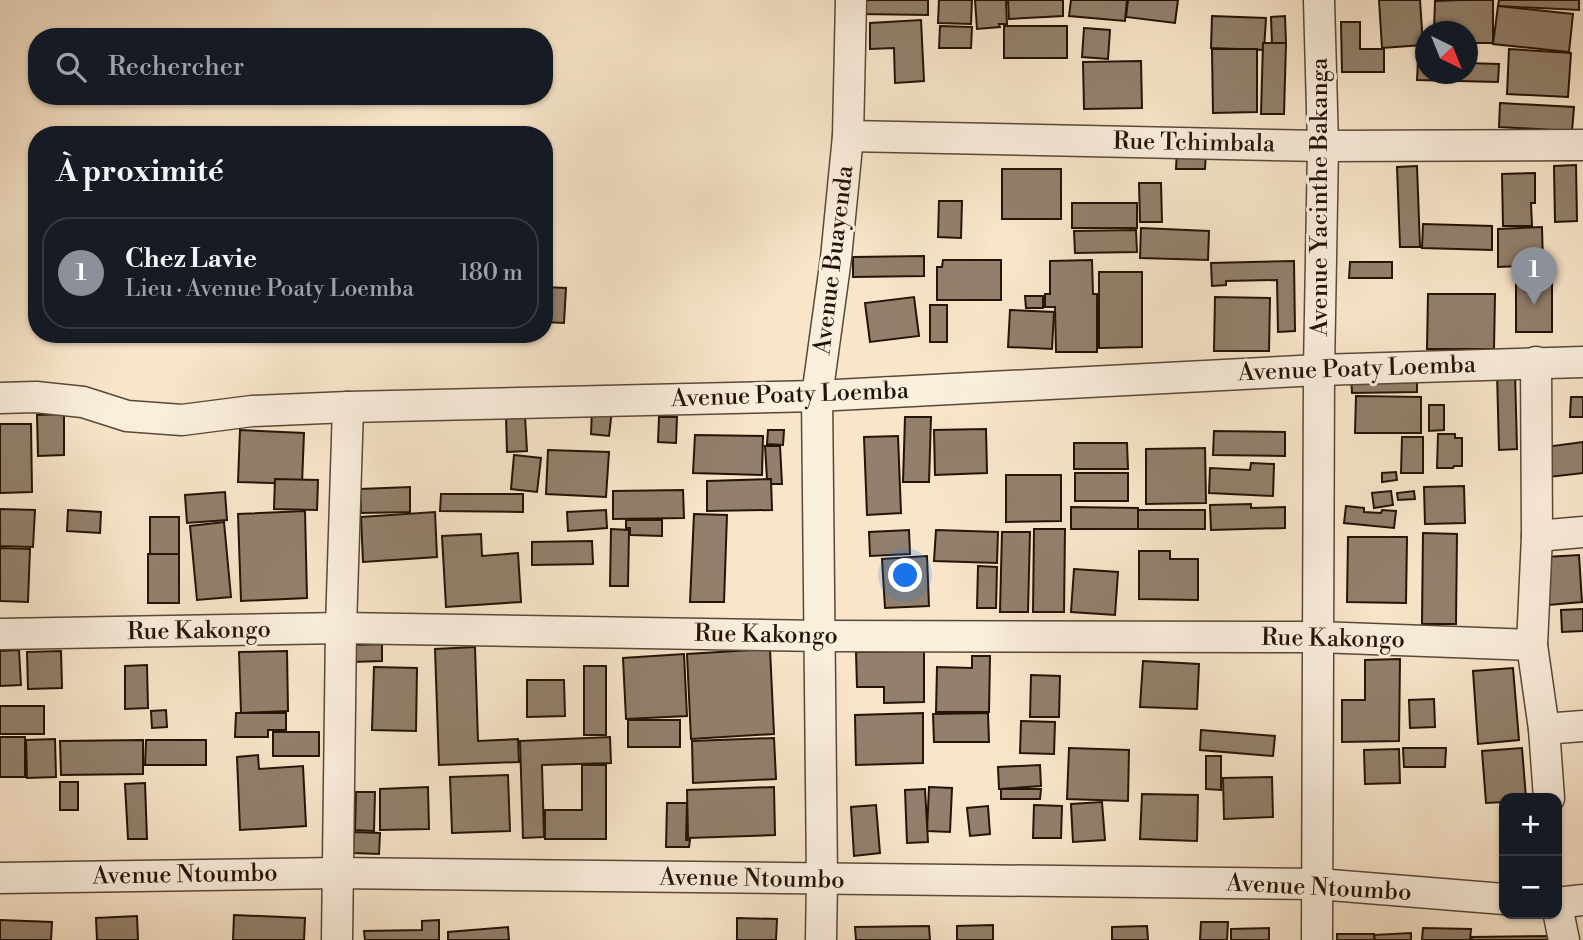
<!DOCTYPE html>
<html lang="fr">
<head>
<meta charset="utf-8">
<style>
  :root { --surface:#171b24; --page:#242831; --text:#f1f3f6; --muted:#9ea1a6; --line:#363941; --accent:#8c9099 }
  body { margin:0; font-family:"Libre Bodoni",serif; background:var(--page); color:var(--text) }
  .controls { position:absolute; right:21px; bottom:21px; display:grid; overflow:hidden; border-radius:14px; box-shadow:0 2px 5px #0004 }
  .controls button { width:63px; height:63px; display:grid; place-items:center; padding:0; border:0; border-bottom:2px solid var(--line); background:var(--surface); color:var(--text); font:35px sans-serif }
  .compass { position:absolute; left:1415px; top:21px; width:63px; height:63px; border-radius:50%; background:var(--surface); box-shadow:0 2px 5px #0004; rotate:137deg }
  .you { position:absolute; left:906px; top:576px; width:24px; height:24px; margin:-18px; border:5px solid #fff; border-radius:50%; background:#1a73e8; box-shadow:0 0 0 10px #1a73e833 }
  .badge { display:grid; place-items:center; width:46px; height:46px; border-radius:50%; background:var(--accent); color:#fff; font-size:23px; font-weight:700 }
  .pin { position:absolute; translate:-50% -58px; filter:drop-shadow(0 2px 4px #0008) }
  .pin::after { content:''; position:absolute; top:37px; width:24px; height:21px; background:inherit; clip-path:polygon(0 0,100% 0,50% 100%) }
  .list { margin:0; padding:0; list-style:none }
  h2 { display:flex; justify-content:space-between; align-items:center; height:91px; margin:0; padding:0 28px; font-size:30px }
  h2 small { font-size:23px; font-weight:400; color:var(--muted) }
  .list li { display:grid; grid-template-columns:46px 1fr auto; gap:21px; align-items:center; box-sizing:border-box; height:112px; margin:0 14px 14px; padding:0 14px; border:2px solid var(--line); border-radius:28px }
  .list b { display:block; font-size:26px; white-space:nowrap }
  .list p { margin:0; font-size:23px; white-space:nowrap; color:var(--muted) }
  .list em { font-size:23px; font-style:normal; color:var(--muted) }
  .icon { flex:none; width:38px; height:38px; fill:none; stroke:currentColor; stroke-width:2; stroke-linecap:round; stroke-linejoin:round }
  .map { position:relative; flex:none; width:1583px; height:940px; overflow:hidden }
  .search { position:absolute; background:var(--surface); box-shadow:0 2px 5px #0004; left:28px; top:28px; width:525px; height:77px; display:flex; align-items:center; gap:18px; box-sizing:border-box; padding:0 24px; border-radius:28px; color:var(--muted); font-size:26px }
  .panel { position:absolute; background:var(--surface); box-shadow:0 2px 5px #0004; left:28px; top:126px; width:525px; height:217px; border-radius:28px }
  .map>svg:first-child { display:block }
</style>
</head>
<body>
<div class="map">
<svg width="1583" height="940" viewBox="0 0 1583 940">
  <rect width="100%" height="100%" fill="#f8e5ca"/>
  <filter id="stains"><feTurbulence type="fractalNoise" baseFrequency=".00286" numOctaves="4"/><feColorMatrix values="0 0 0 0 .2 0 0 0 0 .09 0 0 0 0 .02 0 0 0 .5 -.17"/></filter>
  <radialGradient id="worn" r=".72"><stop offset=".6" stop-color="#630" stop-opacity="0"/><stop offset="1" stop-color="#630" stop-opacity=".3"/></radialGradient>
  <g fill="#92806c" stroke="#241307" stroke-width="2">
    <path d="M859,0H928V15L859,14Z"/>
    <path d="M939,0H972L971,24L938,23Z"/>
    <path d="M975,0H1006L1007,24H999L1000,27L977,29Z"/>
    <path d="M1008,0H1063V16L1009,19Z"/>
    <path d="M1071,0H1127L1125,21L1069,16Z"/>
    <path d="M1128,0H1178L1175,23L1126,17Z"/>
    <path d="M1379,0H1420L1423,45L1382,48Z"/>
    <path d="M1461,0H1493V43H1468V32H1434L1435,1Z"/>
    <path d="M1499,0H1579V10L1498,6Z"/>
    <path d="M1498,6L1573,14L1569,52L1493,44Z"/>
    <path d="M1212,16L1266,18L1264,50L1211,48Z"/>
    <path d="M1285,16L1286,43L1272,44L1271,17Z"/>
    <path d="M921,20L924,81L895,83L894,48L870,49V23Z"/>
    <path d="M1341,22H1360V49H1384V72H1342Z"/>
    <path d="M940,26L972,27L971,48H939Z"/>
    <rect x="1004" y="26" width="63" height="32"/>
    <path d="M1084,28L1110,30L1108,59L1082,57Z"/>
    <path d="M1263,43H1286L1284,114H1261Z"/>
    <path d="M1212,49H1257V112L1213,113Z"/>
    <path d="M1509,49L1571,53L1568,97L1507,94Z"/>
    <path d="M1141,61L1142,108L1084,109L1083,62Z"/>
    <path d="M1418,61H1426V74H1468V63L1499,64L1498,82L1417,80Z"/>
    <path d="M1500,103L1574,107L1572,131L1499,127Z"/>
    <path d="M1177,149L1206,150L1205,169H1176Z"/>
    <path d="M1576,165L1577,221L1555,222L1554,166Z"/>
    <path d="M1417,166L1420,247H1400L1397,167Z"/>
    <rect x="1002" y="169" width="59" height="50"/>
    <path d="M1535,173V203H1531L1532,226H1503L1502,174Z"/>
    <path d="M1139,183H1161L1162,222H1140Z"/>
    <path d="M939,201H962L961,238L938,237Z"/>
    <rect x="1072" y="203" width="65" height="25"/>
    <path d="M1423,224L1492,226V250L1422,248Z"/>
    <path d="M1542,227L1543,265L1498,267V229Z"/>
    <path d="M1141,228L1209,231L1208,260L1140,258Z"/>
    <path d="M1136,230L1137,252L1075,253L1074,231Z"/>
    <path d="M924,256V276L853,277V257Z"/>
    <path d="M943,260H1001V300H937V267H942Z"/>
    <path d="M1092,260L1093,294H1097V352H1056L1055,307H1045V294H1050V261Z"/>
    <path d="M1294,261L1295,331L1278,332L1277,280L1226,281V285L1212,286L1211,263Z"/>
    <path d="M1350,262H1392V278H1349Z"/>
    <path d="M1099,272H1142V347L1099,348Z"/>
    <path d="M1552,275V332H1516V277Z"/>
    <path d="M544,287L566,288L564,323L544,322Z"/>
    <path d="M1428,294H1495L1494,349H1427Z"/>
    <path d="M1025,296H1043V308H1026Z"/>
    <path d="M914,297L919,336L870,342L865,303Z"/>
    <path d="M1215,297L1270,298L1269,351H1214Z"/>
    <rect x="930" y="305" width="17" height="37"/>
    <path d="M1010,310L1054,312L1052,349L1008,347Z"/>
    <path d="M1515,371L1517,449L1499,450L1497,372Z"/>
    <path d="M1417,375V392L1352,393L1351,376Z"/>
    <path d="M1356,396L1421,397V433H1355Z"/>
    <path d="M1571,397H1583V417H1570Z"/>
    <path d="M1429,405H1444V430L1429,431Z"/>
    <path d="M592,409L612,410L609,436L591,434Z"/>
    <path d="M64,414V455L38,456L37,415Z"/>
    <path d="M525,416L527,451L507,452L506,417Z"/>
    <path d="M659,417H677L676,443L658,442Z"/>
    <path d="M905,417H931L929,482H903Z"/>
    <path d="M0,424H31L32,492L0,493Z"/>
    <path d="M986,429L987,473L935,475L934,430Z"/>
    <path d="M240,430L304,433L302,484L238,482Z"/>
    <path d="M768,430H784L783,445L767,444Z"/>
    <path d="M1214,431L1285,432V456L1213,455Z"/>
    <path d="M1438,434H1455V438H1462V466H1454L1453,468H1437Z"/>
    <path d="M695,435L763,436L762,475L693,473Z"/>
    <path d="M898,436L901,513L867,515L864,437Z"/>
    <path d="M1402,437H1423V473H1401Z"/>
    <path d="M1583,442V473L1549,477L1545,447Z"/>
    <path d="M1074,443H1127L1128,469H1074Z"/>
    <path d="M765,446H780L782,484H771V479H767Z"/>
    <path d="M1205,448L1206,503L1146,504V449Z"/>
    <path d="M548,450L609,452L606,497L546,494Z"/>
    <path d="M514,455L541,458L537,492L511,489Z"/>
    <path d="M1251,463L1274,464L1273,496L1209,493L1210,468L1250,470Z"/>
    <path d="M1396,472L1397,480L1382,482V473Z"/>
    <rect x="1075" y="473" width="53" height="28"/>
    <path d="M1006,475H1061V521L1006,522Z"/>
    <path d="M275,479L318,480L317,510L274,509Z"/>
    <path d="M771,479L772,510L707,511V481Z"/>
    <path d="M1464,486L1465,523L1425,524L1424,487Z"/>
    <path d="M410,487V512L361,513L360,489Z"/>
    <path d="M683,490L684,518L613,519V491Z"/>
    <path d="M1391,491L1393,505L1374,508L1372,493Z"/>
    <path d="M1414,491L1415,499L1398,500L1397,493Z"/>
    <path d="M225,492L227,520L187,523L185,495Z"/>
    <path d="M441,494H523V512L440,511Z"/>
    <path d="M1251,504V508L1285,507V528L1211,530L1210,505Z"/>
    <path d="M1346,506L1364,508V512L1381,513L1382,510L1396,511L1394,528L1344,523Z"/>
    <path d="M1071,507L1138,508V529H1071Z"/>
    <path d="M0,509L35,510L33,547L0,546Z"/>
    <path d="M68,510L101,512L100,533L67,531Z"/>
    <path d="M606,510L607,528L568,531L567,512Z"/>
    <rect x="1138" y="510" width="67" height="19"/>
    <path d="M305,511L307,598L241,601L238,514Z"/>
    <path d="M435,512L437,557L363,562L361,517Z"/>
    <path d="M694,514L727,515L724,602H690Z"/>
    <rect x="150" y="517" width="29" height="37"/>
    <path d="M626,520H662V536L630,535V528H626Z"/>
    <path d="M224,522L231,597L197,600L190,526Z"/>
    <path d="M611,529L629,530L628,586H610Z"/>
    <path d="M1034,529H1065L1064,612H1033Z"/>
    <path d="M909,530L910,554L870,556L869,532Z"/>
    <path d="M936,530L998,532L997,563L934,561Z"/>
    <path d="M1002,532H1030L1028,612H1000Z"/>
    <path d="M1423,533L1457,534L1456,624H1422Z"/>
    <path d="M481,534L482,556L518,553L521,602L446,607L442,536Z"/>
    <path d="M1348,537H1407L1406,603L1347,602Z"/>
    <path d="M592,541L593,564L532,565V542Z"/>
    <path d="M0,548L30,549L28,602L0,601Z"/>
    <path d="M1139,551H1170V559H1198V600L1139,599Z"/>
    <rect x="148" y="554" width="31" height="49"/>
    <path d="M1579,555L1582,602L1549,605L1546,557Z"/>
    <path d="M927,556L929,606L885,608L882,559Z"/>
    <path d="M978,566L997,567L996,608H977Z"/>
    <path d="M1074,569L1118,572L1115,615L1071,612Z"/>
    <path d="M1583,609V631L1562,632L1561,610Z"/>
    <path d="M382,644V661L352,662V645Z"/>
    <path d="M475,647L478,741L518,739L519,762L439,765L435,649Z"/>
    <path d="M770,649L774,734L691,739L687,654Z"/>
    <path d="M19,650L21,685L0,686V651Z"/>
    <path d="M61,651L62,688L28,689L27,652Z"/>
    <path d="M287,651L288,711L241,713L239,652Z"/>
    <path d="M924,651V702L884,703V687H857L856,652Z"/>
    <path d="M684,654L687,716L626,719L623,658Z"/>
    <path d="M972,656H990L989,712H936L937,667L972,668Z"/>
    <path d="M1400,659L1399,741L1342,742V700H1365V660Z"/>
    <path d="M1143,661L1199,664L1197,709L1140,707Z"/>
    <path d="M147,665L148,708L125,709V666Z"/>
    <rect x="584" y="666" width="22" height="69"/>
    <path d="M374,667L417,668L416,731L372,730Z"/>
    <path d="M1513,668L1519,740L1478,744L1473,671Z"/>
    <path d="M1031,675L1060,676L1059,717H1030Z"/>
    <path d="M527,680H564L565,716L527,717Z"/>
    <path d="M1434,699L1435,727L1410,728L1409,700Z"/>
    <rect x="0" y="706" width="44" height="28"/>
    <path d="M166,710L167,727L152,728L151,711Z"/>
    <path d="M236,713H286V730H268V737H235Z"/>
    <path d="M923,713V763L856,765L855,715Z"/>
    <path d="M988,713L989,742H934L933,714Z"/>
    <rect x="628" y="720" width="52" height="27"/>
    <path d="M1021,721L1055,722L1054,754L1020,753Z"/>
    <path d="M1201,730L1275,736L1273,756L1200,750Z"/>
    <rect x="273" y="732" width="46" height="24"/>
    <rect x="0" y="737" width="25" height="40"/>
    <path d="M610,737L611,763L542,765L544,837L523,838L520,741Z"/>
    <path d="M774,738L776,779L693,783L692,741Z"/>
    <path d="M55,739L56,777L27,778L26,740Z"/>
    <path d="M143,740V774L61,775L60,741Z"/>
    <path d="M146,740H206V765H145Z"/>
    <path d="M1069,748L1129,750L1128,801L1067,799Z"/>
    <path d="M1403,748H1446L1445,767H1404Z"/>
    <path d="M1522,748L1526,798H1504V802L1486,803L1482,751Z"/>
    <path d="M1399,749L1400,783L1365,784L1364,750Z"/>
    <path d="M258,755L259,769L303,766L306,826L240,830L237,757Z"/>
    <path d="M1206,756H1221V790L1206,789Z"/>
    <path d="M582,765H606V839H545V810H582Z"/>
    <path d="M1040,765L1041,786L999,789L998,767Z"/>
    <path d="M508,775L510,831L452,833L450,777Z"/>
    <path d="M1272,777L1273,817L1224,819L1223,778Z"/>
    <rect x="60" y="782" width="18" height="28"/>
    <path d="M145,783L147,839H128L125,784Z"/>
    <path d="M428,787L429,829L380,830V789Z"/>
    <path d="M774,787L775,835L688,838L687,790Z"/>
    <path d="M929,787L952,788L950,832L927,831Z"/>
    <path d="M925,789L928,842L907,843L905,790Z"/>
    <path d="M1001,789H1041L1040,799H1001Z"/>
    <path d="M356,792H375L374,831L355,830Z"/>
    <path d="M1142,794L1198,795L1197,841L1140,839Z"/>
    <path d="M1102,802L1105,840L1073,842L1071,804Z"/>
    <path d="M667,803H687L686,840H690L689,847H666Z"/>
    <path d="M876,805L880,853L854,856L851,807Z"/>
    <path d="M1034,805L1062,806L1061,838H1033Z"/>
    <path d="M988,806L990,834L970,836L967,808Z"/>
    <path d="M354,832L380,833L379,854L353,853Z"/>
    <path d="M234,915L305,918L304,940H233Z"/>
    <path d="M137,916L138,940H97L96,918Z"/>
    <path d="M737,918L777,919L776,940H737Z"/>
    <path d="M0,920L52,922L51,940H0Z"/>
    <path d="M439,920V940H365L364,931L422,930V921Z"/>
    <path d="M1201,922H1228L1227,940H1200Z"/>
    <path d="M993,925V940H957V926Z"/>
    <path d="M929,926L930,940H856L855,927Z"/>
    <path d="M1147,926L1148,940H1112V927Z"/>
    <path d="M508,927L509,940H448V932Z"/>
    <path d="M1269,928V940H1231V929Z"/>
    <path d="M1423,928L1471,929L1470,940H1422Z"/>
    <path d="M1411,933V940H1375L1374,935Z"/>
    <rect x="1337" y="934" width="37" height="6"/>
    <path d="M1552,936V940H1472V937Z"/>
  </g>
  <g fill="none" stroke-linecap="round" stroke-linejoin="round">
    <g stroke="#594838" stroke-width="33">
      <g id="minor">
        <path d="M848,136L1323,146L1583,145"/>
        <path d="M1536,362L1537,536L1532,645L1544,729L1549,798"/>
        <path d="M0,398L36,397L83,402L127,416L182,420L252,411L348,407L817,396L1319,370L1583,362"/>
        <path d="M1537,536L1583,532"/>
        <path d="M0,634L341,628L820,636L1318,637L1532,645"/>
        <path d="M1544,729L1583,726"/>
        <path d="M0,878L337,873L1318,884L1504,899"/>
        <path d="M1557,903L1583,900"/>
        <path d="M1557,906L1564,940"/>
        <path d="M337,940L341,628L348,407"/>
        <path d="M821,940L822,880L817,396L836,258L848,136L851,0"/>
        <path d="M1317,940L1319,370L1323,146L1319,0"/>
      </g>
    </g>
    <use href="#minor" stroke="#faeedd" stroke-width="30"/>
  </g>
  <g text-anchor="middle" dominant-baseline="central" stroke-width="6" stroke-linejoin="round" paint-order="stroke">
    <g font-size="24" fill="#241307" stroke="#faeedd">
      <text transform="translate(1194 143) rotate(1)">Rue Tchimbala</text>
      <text transform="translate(1320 197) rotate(-90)">Avenue Yacinthe Bakanga</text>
      <text transform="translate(834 260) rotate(-83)">Avenue Buayenda</text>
      <text transform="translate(1357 369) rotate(-2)">Avenue Poaty Loemba</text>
      <text transform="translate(790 395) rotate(-2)">Avenue Poaty Loemba</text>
      <text transform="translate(199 631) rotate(-1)">Rue Kakongo</text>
      <text transform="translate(766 635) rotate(1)">Rue Kakongo</text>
      <text transform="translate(1333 639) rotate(1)">Rue Kakongo</text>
      <text transform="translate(185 875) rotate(-1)">Avenue Ntoumbo</text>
      <text transform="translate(752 879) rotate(1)">Avenue Ntoumbo</text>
      <text transform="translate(1319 888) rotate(3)">Avenue Ntoumbo</text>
    </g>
  </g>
  <rect width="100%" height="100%" filter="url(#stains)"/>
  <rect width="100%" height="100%" fill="url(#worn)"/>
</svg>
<div class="controls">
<button>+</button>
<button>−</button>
</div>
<svg class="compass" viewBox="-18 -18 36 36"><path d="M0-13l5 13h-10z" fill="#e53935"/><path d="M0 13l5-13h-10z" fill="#9ea1a6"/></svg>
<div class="you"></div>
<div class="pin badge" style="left:1534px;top:305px">1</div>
<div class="search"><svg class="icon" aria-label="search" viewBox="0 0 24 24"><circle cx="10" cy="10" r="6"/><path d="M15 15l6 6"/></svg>Rechercher</div>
<section class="panel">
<h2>À proximité<small></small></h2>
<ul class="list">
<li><span class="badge">1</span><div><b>Chez Lavie</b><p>Lieu · Avenue Poaty Loemba</p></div><em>180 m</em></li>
</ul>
</section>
</div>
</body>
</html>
